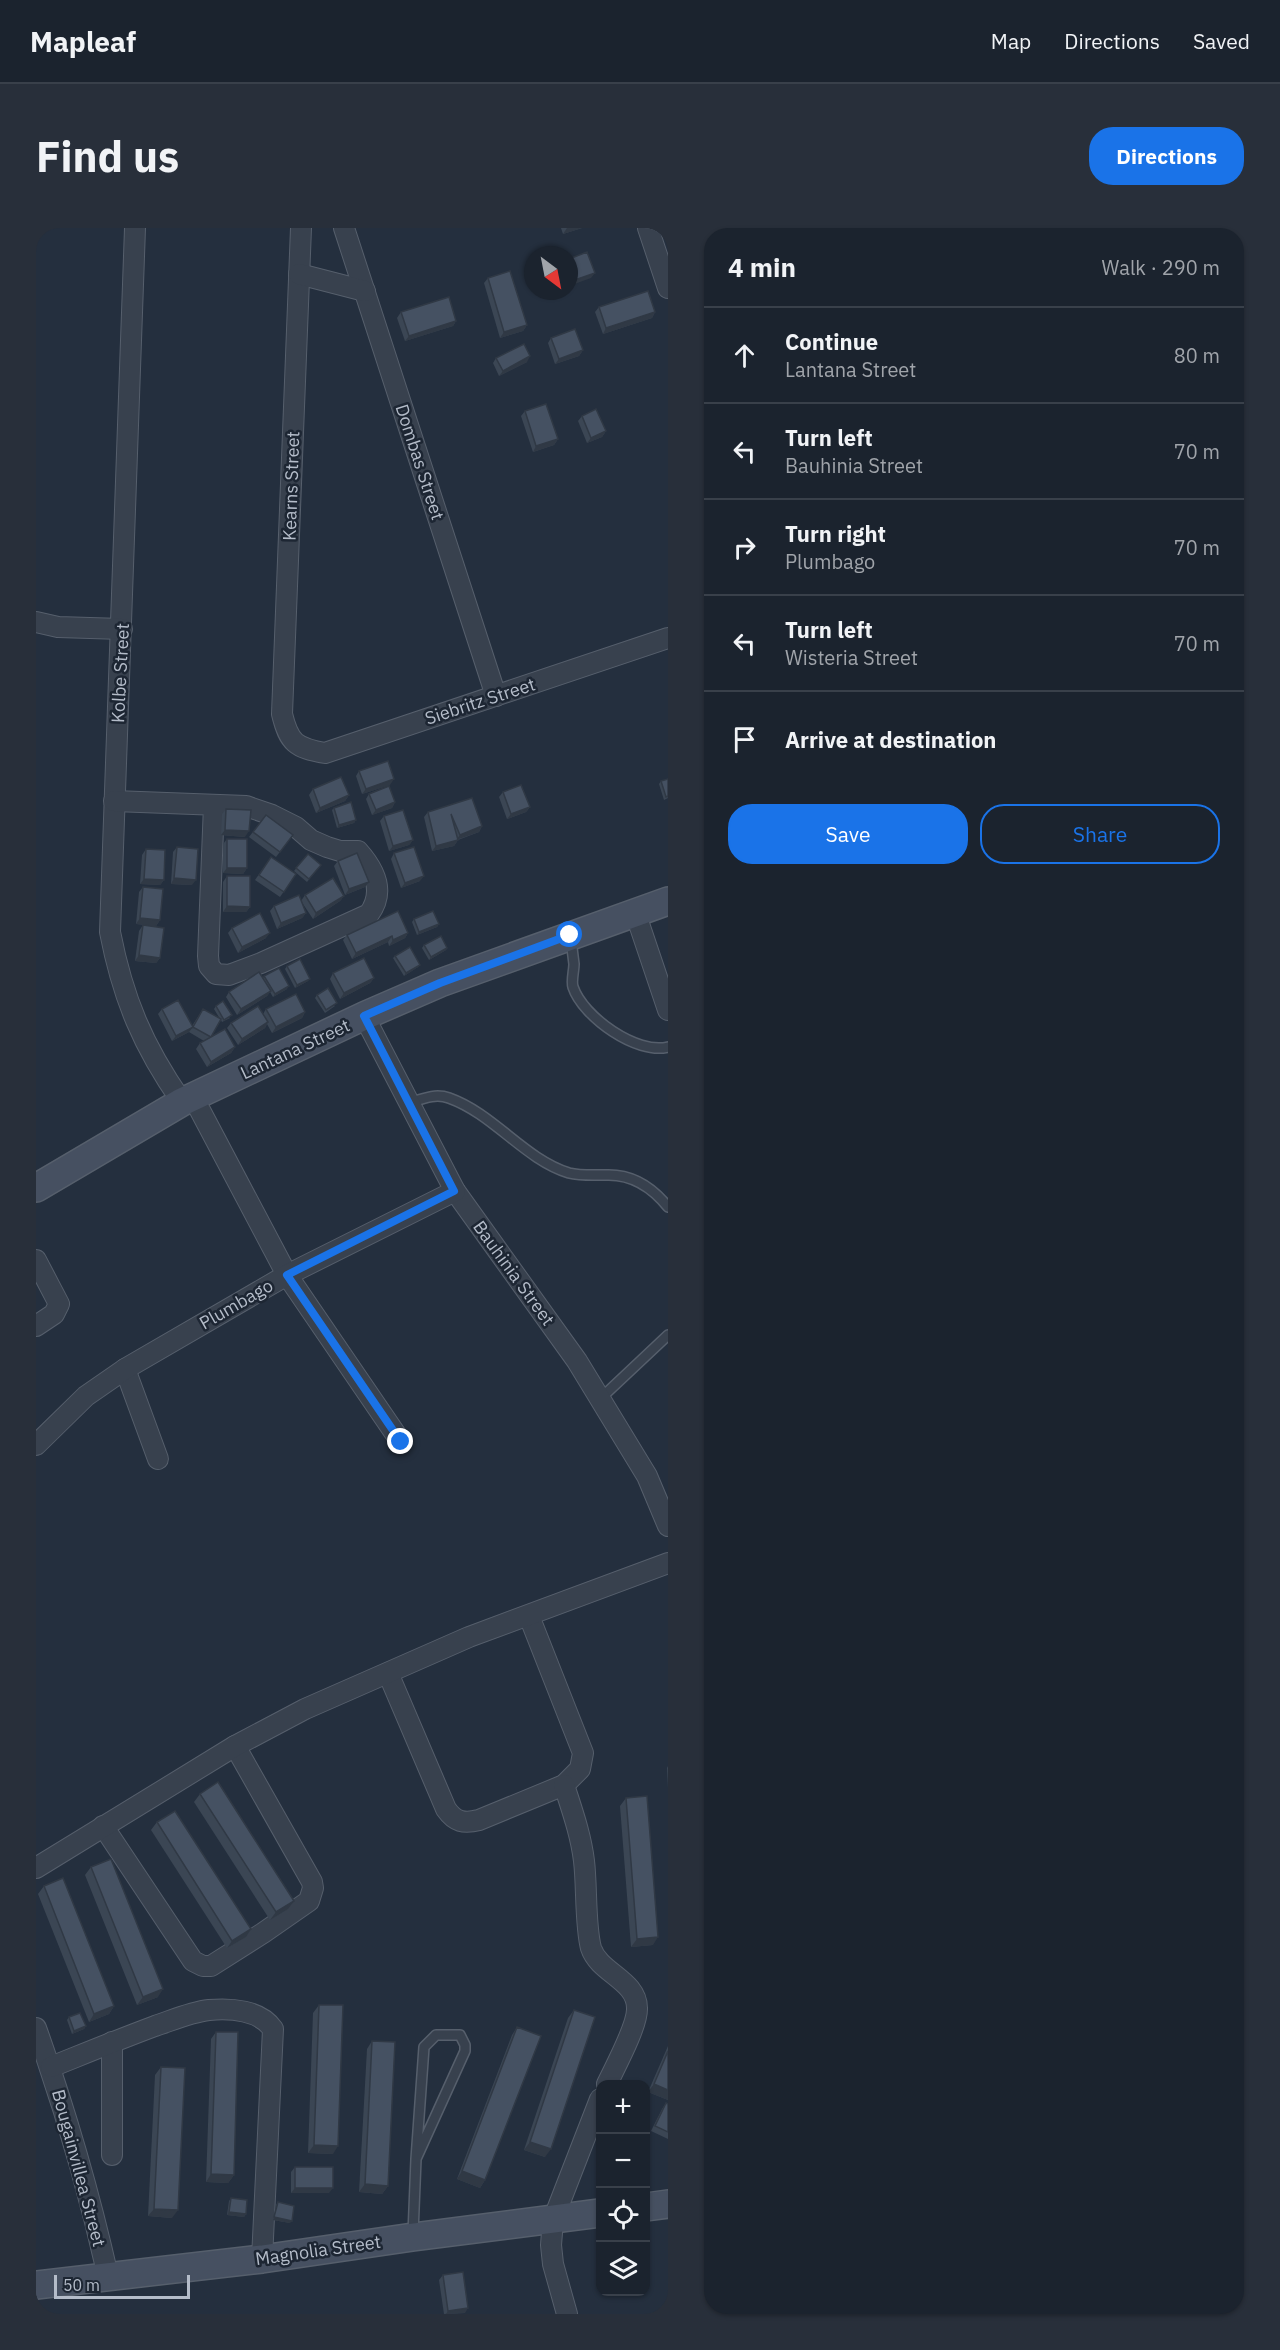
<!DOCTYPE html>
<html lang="en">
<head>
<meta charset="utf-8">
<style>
  :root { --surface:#1b232e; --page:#282f3a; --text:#f1f3f6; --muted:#a0a4aa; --line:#39404a; --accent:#1a73e8 }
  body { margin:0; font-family:"IBM Plex Sans",sans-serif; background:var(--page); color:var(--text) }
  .controls { position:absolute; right:18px; bottom:18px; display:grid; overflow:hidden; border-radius:12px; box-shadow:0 2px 4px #0004 }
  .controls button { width:54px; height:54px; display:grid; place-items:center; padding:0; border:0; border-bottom:2px solid var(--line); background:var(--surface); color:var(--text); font:30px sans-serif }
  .compass { position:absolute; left:488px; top:18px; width:54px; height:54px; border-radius:50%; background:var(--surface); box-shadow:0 2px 4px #0004; rotate:148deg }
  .scale { position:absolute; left:18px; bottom:15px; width:136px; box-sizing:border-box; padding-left:6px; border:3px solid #b4bcc9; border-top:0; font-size:16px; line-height:21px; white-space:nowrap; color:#b4bcc9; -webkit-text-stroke:4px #1d2633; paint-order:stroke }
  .stop { position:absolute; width:18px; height:18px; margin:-14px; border:4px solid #1a73e8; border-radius:50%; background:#fff }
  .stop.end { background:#1a73e8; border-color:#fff; box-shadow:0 2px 6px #0008 }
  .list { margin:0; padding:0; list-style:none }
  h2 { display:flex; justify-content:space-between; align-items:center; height:78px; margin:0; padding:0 24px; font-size:26px }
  h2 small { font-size:20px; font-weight:400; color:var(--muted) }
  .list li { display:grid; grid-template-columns:39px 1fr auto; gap:18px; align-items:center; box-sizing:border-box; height:96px; padding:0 24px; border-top:2px solid var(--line) }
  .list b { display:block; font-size:22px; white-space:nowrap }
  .list p { margin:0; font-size:20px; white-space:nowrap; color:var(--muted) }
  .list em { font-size:20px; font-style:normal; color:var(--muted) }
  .actions { display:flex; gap:12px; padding:18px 24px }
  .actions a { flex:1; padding:14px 0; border:2px solid var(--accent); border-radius:24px; text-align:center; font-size:21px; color:var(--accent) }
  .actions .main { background:var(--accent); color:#fff }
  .icon { flex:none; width:33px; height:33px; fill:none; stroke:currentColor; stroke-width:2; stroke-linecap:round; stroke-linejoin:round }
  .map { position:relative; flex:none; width:632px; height:2086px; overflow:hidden; border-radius:24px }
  header { display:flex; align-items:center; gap:36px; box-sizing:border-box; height:84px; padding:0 30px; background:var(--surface); border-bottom:2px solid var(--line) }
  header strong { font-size:28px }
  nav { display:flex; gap:33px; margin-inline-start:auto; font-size:21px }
  .intro { display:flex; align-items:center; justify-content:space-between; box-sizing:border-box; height:144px; padding:0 36px }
  h1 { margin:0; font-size:42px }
  .button { padding:15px 27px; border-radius:24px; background:var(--accent); color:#fff; font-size:21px; font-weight:700 }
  main { display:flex; gap:36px; padding:0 36px }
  aside { flex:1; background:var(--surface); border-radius:24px; box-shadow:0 2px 4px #0004 }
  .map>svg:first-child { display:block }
</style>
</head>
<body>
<header>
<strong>Mapleaf</strong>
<nav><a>Map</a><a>Directions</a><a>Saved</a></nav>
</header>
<div class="intro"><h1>Find us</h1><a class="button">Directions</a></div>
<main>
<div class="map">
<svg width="632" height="2086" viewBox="0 0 632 2086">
  <rect width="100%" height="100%" fill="#242f3e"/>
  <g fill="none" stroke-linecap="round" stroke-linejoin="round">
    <g stroke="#565f6c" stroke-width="12">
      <g id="lane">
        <path d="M535,712C536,720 537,728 538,736C538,743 535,753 537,759C547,789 601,827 632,819"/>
        <path d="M373,875C386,871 399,865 413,870C458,886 488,931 533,945C545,948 558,947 570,947C596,946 616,959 632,979"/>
        <path d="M564,1171L632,1107"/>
        <path d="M377,2006L380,1931L429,1823V1817L424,1807H400L388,1819L380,1931"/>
      </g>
    </g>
    <g stroke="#565f6c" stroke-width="22">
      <g id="street">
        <path d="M99,0L74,704C87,771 107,818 146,874"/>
        <path d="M265,0L246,486C253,515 260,520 289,525L632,410"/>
        <path d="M308,0L460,468"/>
        <path d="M612,0L632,60"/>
        <path d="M263,46L329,63"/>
        <path d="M0,394L22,399L86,401"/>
        <path d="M78,573L210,578L236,587L260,599L275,612L291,619L304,623H322C339,642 349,664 333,686L225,735L193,747L180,746L173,738L172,728L178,577"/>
        <path d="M599,684L632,782"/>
        <path d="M328,788L419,963L541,1133L611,1248L632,1298"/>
        <path d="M157,869L251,1047L365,1214"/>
        <path d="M0,1032L23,1076L18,1086L0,1098"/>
        <path d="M89,1141L122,1231"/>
        <path d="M0,1217L50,1168L89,1141L251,1047L419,963"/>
        <path d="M352,1445L410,1581C419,1594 428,1596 443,1592L528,1557L544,1541L547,1525L493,1388"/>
        <path d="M528,1557C536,1582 545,1607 548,1633C551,1657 549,1698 555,1720C563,1745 601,1752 601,1780C602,1797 579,1839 571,1856"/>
        <path d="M67,1598L157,1733L167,1738H175L227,1705L273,1673L277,1660L276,1654L199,1518"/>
        <path d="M0,1640L199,1518L269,1481L433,1409L632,1335"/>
        <path d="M0,1800C29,1881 53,1964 72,2048"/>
        <path d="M76,1814V1927"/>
        <path d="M15,1839C50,1825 84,1811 119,1798C137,1792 155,1784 173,1782C195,1780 224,1782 237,1801L226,2031"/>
        <path d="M531,2086L517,2036L515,2017L517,1992L564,1871"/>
      </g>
    </g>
    <g stroke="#565f6c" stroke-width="30">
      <g id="secondary">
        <path d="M0,960L146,874L328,788L404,755L632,673"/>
        <path d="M610,1979L632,1976"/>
        <path d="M0,2057L226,2031L377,2009L564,1985"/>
      </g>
    </g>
    <use href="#lane" stroke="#38414e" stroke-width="9"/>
    <use href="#street" stroke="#38414e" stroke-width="20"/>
    <use href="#secondary" stroke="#465061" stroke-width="27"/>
  </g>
  <g fill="#3b4654">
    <path d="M525,0H546L527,6Z"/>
    <path d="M452,50L491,97L487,103L464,110L448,55Z"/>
    <path d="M563,79L619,84L616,90L567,106L559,84Z"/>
    <path d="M365,84L420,93L417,98L369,113L361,90Z"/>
    <path d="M515,110L547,122L543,128L519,136L512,115Z"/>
    <path d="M460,130L491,134L463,148L457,135Z"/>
    <path d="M489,183L522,211L518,217L497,224L485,188Z"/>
    <path d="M546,188L570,203L566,209L551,215L542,193Z"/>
    <path d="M323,543L354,557L326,566L320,548Z"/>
    <path d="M625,553L632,570L628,572L623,556Z"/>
    <path d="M277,561L313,567L309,573L280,585L273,567Z"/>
    <path d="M467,564L494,579L490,584L471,591L463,569Z"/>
    <path d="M333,566L359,574L356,580L336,587L330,571Z"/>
    <path d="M298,580L320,592L318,595L301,600L296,582Z"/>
    <path d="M190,581L209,609L185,607L186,586Z"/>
    <path d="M392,584L446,598L443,604L422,612L418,618L396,623L388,589Z"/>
    <path d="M230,587L257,607L240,629L213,609Z"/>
    <path d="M348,588L377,612L373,617L353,623L344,593Z"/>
    <path d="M191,611L211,640L207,646L187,645V616Z"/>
    <path d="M141,619L156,657L135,656L137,624Z"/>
    <path d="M110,621L128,652L124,657L104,656L106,627Z"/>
    <path d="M358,625L384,653L365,660L355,631Z"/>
    <path d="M272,626L285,637L271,654L258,643Z"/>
    <path d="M235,629L260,646L244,669L219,652Z"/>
    <path d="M302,633L333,654L329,659L309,667L298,638Z"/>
    <path d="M191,648L214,679L210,684H187V654Z"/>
    <path d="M107,659L124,692L120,698L100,696L103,664Z"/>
    <path d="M269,667L308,668L304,673L277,691L265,673Z"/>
    <path d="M238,678L270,685L266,690L241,701L234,683Z"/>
    <path d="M378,691L403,696L401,699L381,707L376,694Z"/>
    <path d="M107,697L124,730L120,735L99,733L103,703Z"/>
    <path d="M196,700L230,710L202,725L192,705Z"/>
    <path d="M372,705L369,710L353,718L352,714L316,731L307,712L311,707Z"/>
    <path d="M388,717L411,720L410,722L393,732L386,720Z"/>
    <path d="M359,728L384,737L382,739L368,748L357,730Z"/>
    <path d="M251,738L272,753L259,760L249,741Z"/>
    <path d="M297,745L338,750L334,755L304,771L294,751Z"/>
    <path d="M228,748L251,761L237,769L234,764L231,768L201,787L190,769L193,764L227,750Z"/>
    <path d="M281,767L299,778L289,785L279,770Z"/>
    <path d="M180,778L194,790L186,794L185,792L175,809L199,819L195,825L171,839L160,821L164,815L168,813L153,804L136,813L122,786L126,781L156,798L167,781L184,791L178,781Z"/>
    <path d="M230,781L269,784L266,790L236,805L231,796L229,800L202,817L191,800L195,795L227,786Z"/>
    <path d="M632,1538V1560L631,1540Z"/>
    <path d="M164,1566L252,1681L234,1692L158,1574Z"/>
    <path d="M590,1570L617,1717L595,1719L584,1578Z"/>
    <path d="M121,1594L210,1709L191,1720L115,1602Z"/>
    <path d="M55,1639L122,1769L101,1777L49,1647Z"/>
    <path d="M8,1658L78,1778L73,1786L53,1794L2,1666Z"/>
    <path d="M283,1777L297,1926L272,1925L277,1785Z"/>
    <path d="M538,1782L509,1929L488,1922L532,1790Z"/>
    <path d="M33,1789L50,1798L48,1801L36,1806L31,1792Z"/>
    <path d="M481,1799L449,1952L444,1960L421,1951L476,1807Z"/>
    <path d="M180,1804L198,1947L192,1955L170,1954L175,1811Z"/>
    <path d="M336,1813L352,1958L346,1966L323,1964L331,1821Z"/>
    <path d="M632,1818V1872L612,1864Z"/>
    <path d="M125,1839L136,1990L112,1988L119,1847Z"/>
    <path d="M630,1875L632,1876V1911L615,1903L626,1881Z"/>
    <path d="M259,1939L293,1965H255V1944Z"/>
    <path d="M195,1970L210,1986L208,1989L191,1987L193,1973Z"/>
    <path d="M242,1974L254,1995L237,1992L240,1977Z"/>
    <path d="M407,2047L429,2085L408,2086L403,2052Z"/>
  </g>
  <g fill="#303945">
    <path d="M531,0H546L527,6Z"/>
    <path d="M559,45L555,50L533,58V54Z"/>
    <path d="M619,84L616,90L567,106L570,100Z"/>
    <path d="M420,93L417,98L369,113L373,108Z"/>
    <path d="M491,97L487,103L464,110L468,104Z"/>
    <path d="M547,122L543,128L519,136L523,131Z"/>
    <path d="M494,128L491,134L463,148L467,143Z"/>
    <path d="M570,203L566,209L551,215L555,210Z"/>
    <path d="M522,211L518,217L497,224L500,218Z"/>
    <path d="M358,551L354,557L326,566L330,561Z"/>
    <path d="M313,567L309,573L280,585L284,580Z"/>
    <path d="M359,574L356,580L336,587L340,582Z"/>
    <path d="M494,579L490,584L471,591L475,586Z"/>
    <path d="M320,592L318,595L301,600L303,597Z"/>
    <path d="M446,598L443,604L420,612L424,607Z"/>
    <path d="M189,602L213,603L209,609L185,607Z"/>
    <path d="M377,612L373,617L353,623L357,618Z"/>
    <path d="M422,612L418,618L396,623L400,618Z"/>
    <path d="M191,640H211L207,646L187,645Z"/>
    <path d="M388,648L384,653L365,660L369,655Z"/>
    <path d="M138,650L160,652L156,657L135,656Z"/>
    <path d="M108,651L128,652L124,657L104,656Z"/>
    <path d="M333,654L329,659L309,667L313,661Z"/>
    <path d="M308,668L304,673L277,691L280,685Z"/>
    <path d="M191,678L214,679L210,684H187Z"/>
    <path d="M270,685L266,690L241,701L245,695Z"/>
    <path d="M104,690L124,692L120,698L100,696Z"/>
    <path d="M403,696L401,699L381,707L383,704Z"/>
    <path d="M234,705L230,710L202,725L206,719Z"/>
    <path d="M372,705L369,710L353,718L357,712Z"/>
    <path d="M356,708L352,714L316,731L320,725Z"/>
    <path d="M411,720L410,722L393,732L395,729Z"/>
    <path d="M103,727L124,730L120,735L99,733Z"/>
    <path d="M384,737L382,739L368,748L370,745Z"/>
    <path d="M338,750L334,755L304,771L308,765Z"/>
    <path d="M274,751L272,753L259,760L261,757Z"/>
    <path d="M253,758L251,761L237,769L239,766Z"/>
    <path d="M235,763L231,768L201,787L205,781Z"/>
    <path d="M269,784L266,790L236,805L240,799Z"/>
    <path d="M232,794L229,800L202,817L206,811Z"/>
    <path d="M157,799L153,804L136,813L140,808Z"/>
    <path d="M199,819L195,825L171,839L175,834Z"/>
    <path d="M258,1673L252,1681L234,1692L240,1684Z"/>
    <path d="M215,1701L210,1709L191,1720L196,1713Z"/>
    <path d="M622,1709L617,1717L595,1719L601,1711Z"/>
    <path d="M127,1761L122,1769L101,1777L107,1769Z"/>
    <path d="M78,1778L73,1786L53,1794L58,1786Z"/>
    <path d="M50,1798L48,1801L36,1806L38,1803Z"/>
    <path d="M618,1856L632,1862V1872L612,1864Z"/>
    <path d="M494,1914L515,1921L509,1929L488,1922Z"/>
    <path d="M278,1917L302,1918L297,1926L272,1925Z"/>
    <path d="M426,1943L449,1952L444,1960L421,1951Z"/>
    <path d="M175,1946L198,1947L192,1955L170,1954Z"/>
    <path d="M329,1956L352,1958L346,1966L323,1964Z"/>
    <path d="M259,1960H297L293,1965H255Z"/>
    <path d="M118,1981L142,1982L136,1990L112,1988Z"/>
    <path d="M193,1984L210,1986L208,1989L191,1987Z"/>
    <path d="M238,1989L256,1993L254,1995L237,1992Z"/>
    <path d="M432,2080L429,2085L410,2086L412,2083Z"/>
  </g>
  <g fill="#455162" stroke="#303945" stroke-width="1.5">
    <path d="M551,24L559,45L533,54V31Z"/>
    <path d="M474,43L491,97L468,104L452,50Z"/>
    <path d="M612,63L619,84L570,100L563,79Z"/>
    <path d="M413,69L420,93L373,108L365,84Z"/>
    <path d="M539,101L547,122L523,131L515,110Z"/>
    <path d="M488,116L494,128L467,143L460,130Z"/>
    <path d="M510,176L522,211L500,218L489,183Z"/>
    <path d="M560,181L570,203L555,210L546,188Z"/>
    <path d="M352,533L358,551L330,561L323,543Z"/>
    <path d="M305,549L313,567L284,580L277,561Z"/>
    <path d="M632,551V568L630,569L625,553Z"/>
    <path d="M485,557L494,579L475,586L467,564Z"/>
    <path d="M353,558L359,574L340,582L333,566Z"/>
    <path d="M436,570L446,598L424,607L415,586L422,612L400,618L392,584Z"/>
    <path d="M315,574L320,592L303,597L298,580Z"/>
    <path d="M190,581L215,582L213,603L189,602Z"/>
    <path d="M367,582L377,612L357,618L348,588Z"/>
    <path d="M230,587L257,607L244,624L217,604Z"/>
    <rect x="191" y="611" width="20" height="29"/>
    <path d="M141,619L162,621L160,652L138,650Z"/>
    <path d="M378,619L388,648L369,655L358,625Z"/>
    <path d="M110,621L129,622L128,652L108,651Z"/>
    <path d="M321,625L333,654L313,661L302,633Z"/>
    <path d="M272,626L285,637L273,651L260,640Z"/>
    <path d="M235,629L260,646L248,664L223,647Z"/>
    <path d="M191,648H214V679L191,678Z"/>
    <path d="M297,650L308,668L280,685L269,667Z"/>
    <path d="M107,659L127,661L124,692L104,690Z"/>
    <path d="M263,667L270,685L245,695L238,678Z"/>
    <path d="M362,683L372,705L357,712L356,708L320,725L311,707Z"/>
    <path d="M397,683L403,696L383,704L378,691Z"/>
    <path d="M224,685L234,705L206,719L196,700Z"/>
    <path d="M107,697L128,700L124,730L103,727Z"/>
    <path d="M405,708L411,720L395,729L388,717Z"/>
    <path d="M374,719L384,737L370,745L359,728Z"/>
    <path d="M328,730L338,750L308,765L297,745Z"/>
    <path d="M264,731L274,751L261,757L251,738Z"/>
    <path d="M243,740L253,758L239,766L228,748Z"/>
    <path d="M223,744L235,763L205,781L193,764Z"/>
    <path d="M292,760L301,775L290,782L281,767Z"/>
    <path d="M260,766L269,784L240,799L230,781Z"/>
    <path d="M142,772L157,799L167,781L185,791L175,809L189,801L199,819L175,834L164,815L175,809L157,799L140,808L126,781Z"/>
    <path d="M187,773L196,787L188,792L180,778Z"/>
    <path d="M222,778L232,794L206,811L195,795Z"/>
    <path d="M182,1554L258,1673L240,1684L164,1566Z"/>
    <path d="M611,1568L622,1709L601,1711L590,1570Z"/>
    <path d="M139,1583L215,1701L196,1713L121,1594Z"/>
    <path d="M75,1631L127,1761L107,1769L55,1639Z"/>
    <path d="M27,1650L78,1778L58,1786L8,1658Z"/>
    <path d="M283,1777H307L302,1918L278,1917Z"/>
    <path d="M538,1782L559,1789L515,1921L494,1914Z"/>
    <path d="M44,1785L50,1798L38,1803L33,1789Z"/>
    <path d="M481,1799L505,1808L449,1952L426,1943Z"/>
    <path d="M180,1804H202L198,1947L175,1946Z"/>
    <path d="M336,1813L359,1814L352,1958L329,1956Z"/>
    <path d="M632,1823V1862L618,1856Z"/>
    <path d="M125,1839L149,1840L142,1982L118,1981Z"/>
    <path d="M630,1875L632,1876V1904L619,1898Z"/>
    <rect x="259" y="1939" width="38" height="21"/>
    <path d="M195,1970L211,1972L210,1986L193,1984Z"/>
    <path d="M242,1974L258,1978L256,1993L238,1989Z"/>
    <path d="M427,2044L432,2080L412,2083L407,2047Z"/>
  </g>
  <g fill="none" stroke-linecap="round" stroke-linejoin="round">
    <path stroke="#1a73e8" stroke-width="8" d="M365,1214L251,1047L418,963L328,788L404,755L534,707"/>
  </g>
  <g text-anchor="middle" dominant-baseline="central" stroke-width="5" stroke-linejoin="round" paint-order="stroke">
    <g font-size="18" fill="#b4bcc9" stroke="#1d2633">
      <text transform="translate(384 234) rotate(72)">Dombas Street</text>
      <text transform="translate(255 258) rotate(-88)">Kearns Street</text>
      <text transform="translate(84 445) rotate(-87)">Kolbe Street</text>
      <text transform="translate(444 473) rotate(-18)">Siebritz Street</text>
      <text transform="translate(259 821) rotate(-25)">Lantana Street</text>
      <text transform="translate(478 1045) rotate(54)">Bauhinia Street</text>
      <text transform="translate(200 1076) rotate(-30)">Plumbago</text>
      <text transform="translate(43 1940) rotate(75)">Bougainvillea Street</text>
      <text transform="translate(282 2022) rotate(-8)">Magnolia Street</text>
    </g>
  </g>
</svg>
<div class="controls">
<button>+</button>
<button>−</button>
<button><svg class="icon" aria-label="locate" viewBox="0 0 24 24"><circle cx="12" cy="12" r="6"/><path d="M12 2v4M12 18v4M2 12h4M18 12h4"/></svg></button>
<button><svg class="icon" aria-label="layers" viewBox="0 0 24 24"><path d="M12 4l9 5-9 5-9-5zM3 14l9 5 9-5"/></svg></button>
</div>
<svg class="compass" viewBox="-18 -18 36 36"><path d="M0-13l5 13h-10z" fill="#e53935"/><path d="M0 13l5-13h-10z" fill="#a0a4aa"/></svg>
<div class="scale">50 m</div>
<div class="stop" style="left:534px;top:707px"></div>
<div class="stop end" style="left:365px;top:1214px"></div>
</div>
<aside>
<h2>4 min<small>Walk · 290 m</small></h2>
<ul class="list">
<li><svg class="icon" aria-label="ahead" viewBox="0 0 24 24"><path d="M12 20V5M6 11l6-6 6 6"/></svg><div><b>Continue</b><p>Lantana Street</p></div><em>80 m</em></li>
<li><svg class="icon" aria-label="left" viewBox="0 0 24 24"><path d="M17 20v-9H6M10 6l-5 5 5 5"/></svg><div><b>Turn left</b><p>Bauhinia Street</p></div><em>70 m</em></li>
<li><svg class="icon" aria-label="right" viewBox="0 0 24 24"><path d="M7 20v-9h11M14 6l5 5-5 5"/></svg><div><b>Turn right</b><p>Plumbago</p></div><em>70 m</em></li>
<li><svg class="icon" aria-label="left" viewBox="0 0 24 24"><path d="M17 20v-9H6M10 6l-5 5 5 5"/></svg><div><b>Turn left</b><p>Wisteria Street</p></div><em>70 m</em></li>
<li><svg class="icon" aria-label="arrive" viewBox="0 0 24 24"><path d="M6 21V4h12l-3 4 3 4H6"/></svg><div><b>Arrive at destination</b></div></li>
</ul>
<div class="actions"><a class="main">Save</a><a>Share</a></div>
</aside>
</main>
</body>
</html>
